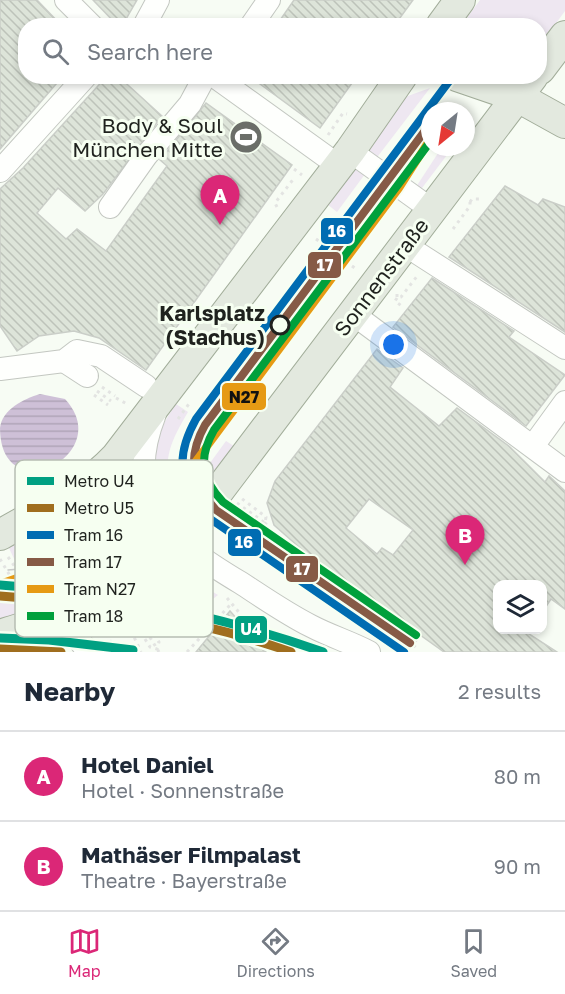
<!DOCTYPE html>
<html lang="en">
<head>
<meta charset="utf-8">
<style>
  :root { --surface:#fff; --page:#f2f2f3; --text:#1f2937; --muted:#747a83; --line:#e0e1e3; --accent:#db2777 }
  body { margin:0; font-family:"Golos Text",sans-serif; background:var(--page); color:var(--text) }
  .controls { position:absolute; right:18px; bottom:18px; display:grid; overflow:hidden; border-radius:12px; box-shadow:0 3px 9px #0003 }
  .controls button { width:54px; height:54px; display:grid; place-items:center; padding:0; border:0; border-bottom:2px solid var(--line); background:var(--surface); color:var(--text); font:30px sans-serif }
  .compass { position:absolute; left:421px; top:102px; width:54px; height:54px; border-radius:50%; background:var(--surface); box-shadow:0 3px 9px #0003; rotate:210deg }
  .you { position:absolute; left:394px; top:345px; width:21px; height:21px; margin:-15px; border:4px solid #fff; border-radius:50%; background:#1a73e8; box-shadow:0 0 0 9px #1a73e833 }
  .badge { display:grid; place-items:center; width:39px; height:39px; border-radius:50%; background:var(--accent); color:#fff; font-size:20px; font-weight:700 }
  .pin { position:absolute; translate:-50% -50px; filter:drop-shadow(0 2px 3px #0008) }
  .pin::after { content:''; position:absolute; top:32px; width:21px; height:18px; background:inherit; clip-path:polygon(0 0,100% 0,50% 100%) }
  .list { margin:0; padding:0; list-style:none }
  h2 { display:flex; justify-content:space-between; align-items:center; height:78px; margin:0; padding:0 24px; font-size:26px }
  h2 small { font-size:20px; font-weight:400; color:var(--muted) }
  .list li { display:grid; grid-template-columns:39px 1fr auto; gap:18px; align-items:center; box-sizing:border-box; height:90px; padding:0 24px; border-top:2px solid var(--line) }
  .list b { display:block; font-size:22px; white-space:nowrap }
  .list p { margin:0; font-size:20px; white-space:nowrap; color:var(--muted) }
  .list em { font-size:20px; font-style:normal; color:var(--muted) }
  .icon { flex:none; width:33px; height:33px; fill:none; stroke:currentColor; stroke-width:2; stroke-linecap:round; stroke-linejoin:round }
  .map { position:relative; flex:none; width:565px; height:652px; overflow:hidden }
  .search { position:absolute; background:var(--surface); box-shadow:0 3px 9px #0003; left:18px; right:18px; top:18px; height:66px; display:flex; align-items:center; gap:15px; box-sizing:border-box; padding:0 21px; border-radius:24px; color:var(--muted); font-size:22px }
  .sheet { height:258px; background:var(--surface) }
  nav { display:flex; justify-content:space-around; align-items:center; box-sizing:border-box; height:84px; border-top:2px solid var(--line); background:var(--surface); font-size:16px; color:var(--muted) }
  nav a { display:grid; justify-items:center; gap:3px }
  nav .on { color:var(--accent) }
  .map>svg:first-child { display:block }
</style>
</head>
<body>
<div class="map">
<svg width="565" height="652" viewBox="0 0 565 652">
  <defs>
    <pattern id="water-rules" width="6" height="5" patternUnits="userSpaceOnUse" patternTransform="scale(1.5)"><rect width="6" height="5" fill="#cec0d7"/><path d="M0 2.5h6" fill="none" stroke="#b0a5b8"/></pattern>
    <pattern id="building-back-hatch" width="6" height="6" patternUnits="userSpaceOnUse" patternTransform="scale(1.5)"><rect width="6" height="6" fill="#dde4d9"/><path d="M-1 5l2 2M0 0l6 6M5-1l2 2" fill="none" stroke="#bdc3ba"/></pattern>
  </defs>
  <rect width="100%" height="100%" fill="#f7fcf4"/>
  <g fill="#eee7f1">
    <path d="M480,0H565V11L540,45V26H461Z"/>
    <path d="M430,88L375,160L364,152L405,97Z"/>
    <path d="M430,111V140L405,180L401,177L413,159L404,153L392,170L387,167Z"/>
    <path d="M442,147H453L422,188L418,189L416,187Z"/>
    <path d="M358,162L368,170L337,212L327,204Z"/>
    <path d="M378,180L396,193L364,234L347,221Z"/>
    <path d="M176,404L188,412C172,439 161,460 172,491L162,503C148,462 152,439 176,404Z"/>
    <path d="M200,420L216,433L185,475V450Z"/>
    <path d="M226,441L237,448L196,500L191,491L194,485Z"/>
    <path d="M131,468L147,516C106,548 67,560 17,565L8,546L74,514Z"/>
    <path d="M193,580L218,595L200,609L183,591Z"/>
    <path d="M13,593L27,611L0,620V598Z"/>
  </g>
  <path fill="url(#water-rules)" d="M40,394L65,399C117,455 0,512 0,428C2,409 24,399 40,394Z"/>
  <g fill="url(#building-back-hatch)" stroke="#cacec8" stroke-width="1.5" fill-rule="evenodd">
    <path d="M0,0H37L62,26H26V76H63L0,149Z"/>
    <path d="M93,0H137L122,26H118Z"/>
    <path d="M294,0H413L394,26H276Z"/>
    <path d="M107,76H118L162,116L103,194L85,211L58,188L37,213L66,239L77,229L106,251L167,166L160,160L206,103L292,165L146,370L99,338L74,331L39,336L17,351L0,326V189L23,168Z"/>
    <path d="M249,76H357L320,128Z"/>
    <path d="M505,186L538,205L543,199L565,207V332L449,257Z"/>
    <path d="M432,278L514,331L509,337L565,375L526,426L393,327Z"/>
    <path d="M377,349L403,368L390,387L439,426L457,408L510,447L545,482L549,476L565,491V609L551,599L543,611V585H498V630H523L557,652H444L308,555L274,525L267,503L275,481ZM369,499L413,530L393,555L382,548L377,554L346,528Z"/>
    <path d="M230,611L266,652H196Z"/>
  </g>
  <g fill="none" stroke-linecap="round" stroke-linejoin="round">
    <g stroke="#c3c7c1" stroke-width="24">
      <g id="minor">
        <path d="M66,0L92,26"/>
        <path d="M144,26L158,0"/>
        <path d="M251,26L269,0"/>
        <path d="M214,76L339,166"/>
        <path d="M350,151L432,210"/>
        <path d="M0,171L86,76"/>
        <path d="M110,207L146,156L190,104L205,76"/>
        <path d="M405,245L565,348"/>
        <path d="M353,314L565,471"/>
        <path d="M64,361L87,376"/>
        <path d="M0,369L64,361L77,351L101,356L146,386"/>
        <path d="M155,414C120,503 171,541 241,583C264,598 287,614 311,626C330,636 350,642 369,652"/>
        <path d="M533,446L565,402"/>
        <path d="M61,615L88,652"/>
      </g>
    </g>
    <g stroke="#a2ad9a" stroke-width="32">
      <g id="major">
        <path d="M441,26L460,0"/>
        <path d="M540,69L565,36"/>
        <path d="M457,76L518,97L565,123"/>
        <path d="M0,535C41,511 83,492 116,457L350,151L402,76"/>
        <path d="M0,635C20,628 42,623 61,615C121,589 167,547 211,501L533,76"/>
      </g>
    </g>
    <g stroke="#e3e4e2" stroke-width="3" stroke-dasharray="3 4.5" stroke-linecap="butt">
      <path d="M328,135L343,113L347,114"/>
      <path d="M294,169L302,175"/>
      <path d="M470,202L472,199H479"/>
      <path d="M277,207L275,203L295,177"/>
      <path d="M453,229L470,206V202L466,203"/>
      <path d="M316,239L356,269"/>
      <path d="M333,250L355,221"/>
      <path d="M336,253L358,223"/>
      <path d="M341,257L357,235"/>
      <path d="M397,294V298L401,297L418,275"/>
      <path d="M397,298L395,301L403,307"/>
      <path d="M102,387L115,396"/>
      <path d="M97,391L111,401"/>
      <path d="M94,395L108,405"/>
      <path d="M116,398L127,404"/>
      <path d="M178,419L191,401"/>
      <path d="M200,429L220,402"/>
      <path d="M205,432L224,405"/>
      <path d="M209,435L229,408"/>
      <path d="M237,503L265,523L266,517L241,498"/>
      <path d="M234,507L259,526L265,523L268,526"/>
      <path d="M225,518L258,541"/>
      <path d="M8,557L39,600"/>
      <path d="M0,559L27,604"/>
      <path d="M227,598L272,652"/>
      <path d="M378,606L372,615L396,632"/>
      <path d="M126,609L129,626L141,652"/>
      <path d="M138,618L159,652"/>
      <path d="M133,620L150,647L157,649L159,642L142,614"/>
      <path d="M98,621L117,652"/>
      <path d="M374,623L393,636"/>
      <path d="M417,639L413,645L418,649"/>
      <path d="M107,645L111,652"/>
      <path d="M42,649L43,651"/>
      <path d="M187,652L231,604"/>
    </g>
    <use href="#minor" stroke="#fefffd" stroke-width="22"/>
    <use href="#major" stroke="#e3e9df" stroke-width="30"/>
    <g stroke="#c8cac8" stroke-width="1.5">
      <path d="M128,535C166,515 189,509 228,531"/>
      <path d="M8,570L55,566L74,561"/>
    </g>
    <g stroke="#f6fff1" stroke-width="12">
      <path id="tram-1" d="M404,652L209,518C179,486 174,458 196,419L453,76"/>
    </g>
    <g stroke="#f6fff1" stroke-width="12">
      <path id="tram-2" d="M410,643L216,510C191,483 187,457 205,425L430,124"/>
    </g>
    <g stroke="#f6fff1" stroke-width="12">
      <path id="tram-3" d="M0,584C67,561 120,540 173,492L399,188L429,141"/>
    </g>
    <g stroke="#f6fff1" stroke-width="12">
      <path id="tram-4" d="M416,635L223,502C201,479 198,458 214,430L430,142"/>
    </g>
    <use href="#tram-1" stroke="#006cb2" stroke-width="8"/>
    <use href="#tram-2" stroke="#865a46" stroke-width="8"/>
    <use href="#tram-3" stroke="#e69a14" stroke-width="8"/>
    <use href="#tram-4" stroke="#00a03c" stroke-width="8"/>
    <g stroke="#f6fff1" stroke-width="14">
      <g id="metro-1">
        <path d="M0,585C111,593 218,615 323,652"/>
        <path d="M0,638L49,640L133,650"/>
      </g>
    </g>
    <g stroke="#f6fff1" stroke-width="14">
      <g id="metro-2">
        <path d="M0,596C99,603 197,619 291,652"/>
        <path d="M0,649L61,652"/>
      </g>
    </g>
    <use href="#metro-1" stroke="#00a082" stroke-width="9"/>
    <use href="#metro-2" stroke="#a06e1e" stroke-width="9"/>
  </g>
  <defs>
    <g id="stadium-disc" transform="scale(1.725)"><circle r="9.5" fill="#6b6e69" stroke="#f6fff1"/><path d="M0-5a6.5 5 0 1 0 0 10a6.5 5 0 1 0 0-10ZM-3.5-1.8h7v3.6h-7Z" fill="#fff"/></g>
  </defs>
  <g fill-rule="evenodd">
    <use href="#stadium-disc" x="246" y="137"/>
  </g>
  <circle fill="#f6fff1" stroke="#1f221e" stroke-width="3" cx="280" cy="325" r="9"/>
  <g text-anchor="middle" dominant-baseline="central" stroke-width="6" stroke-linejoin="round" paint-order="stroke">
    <g font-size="21" fill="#1f221e" stroke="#f6fff1" text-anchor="end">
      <text x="223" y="125">Body &amp; Soul<tspan x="223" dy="24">München Mitte</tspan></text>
    </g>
    <g font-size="21" fill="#1f221e" stroke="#f6fff1">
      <text transform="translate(381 277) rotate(-53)">Sonnenstraße</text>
    </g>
    <g font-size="21" font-weight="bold" fill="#1f221e" stroke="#f6fff1" text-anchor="end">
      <text x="265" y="313">Karlsplatz<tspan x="265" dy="24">(Stachus)</tspan></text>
    </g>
  </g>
  <rect x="15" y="460" width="198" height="177" rx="9" fill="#f6fff1" stroke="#b6bdb2" stroke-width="1.5"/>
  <rect x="27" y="477" width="27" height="8" fill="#00a082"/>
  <rect x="27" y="504" width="27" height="8" fill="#a06e1e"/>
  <rect x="27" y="531" width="27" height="8" fill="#006cb2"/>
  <rect x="27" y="558" width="27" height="8" fill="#865a46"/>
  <rect x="27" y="585" width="27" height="8" fill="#e69a14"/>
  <rect x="27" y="612" width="27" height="8" fill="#00a03c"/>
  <g font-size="16" fill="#1f221e">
    <text x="64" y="487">Metro U4</text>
    <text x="64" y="514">Metro U5</text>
    <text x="64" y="541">Tram 16</text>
    <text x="64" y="568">Tram 17</text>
    <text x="64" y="595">Tram N27</text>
    <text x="64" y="622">Tram 18</text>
  </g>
  <g stroke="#f6fff1" stroke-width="2">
    <rect x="320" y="217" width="34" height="28" rx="6" fill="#006cb2"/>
    <rect x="307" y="251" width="35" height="28" rx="6" fill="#865a46"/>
    <rect x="221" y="382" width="46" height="29" rx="6" fill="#e69a14"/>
    <rect x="227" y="528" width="35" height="29" rx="6" fill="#006cb2"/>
    <rect x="285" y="555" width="34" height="28" rx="6" fill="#865a46"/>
    <rect x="234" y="615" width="34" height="29" rx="6" fill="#00a082"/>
  </g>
  <g font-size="16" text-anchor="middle" font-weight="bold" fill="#fff">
    <text x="337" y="237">16</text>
    <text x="325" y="271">17</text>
    <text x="244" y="548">16</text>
    <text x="302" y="575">17</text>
    <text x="251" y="635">U4</text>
  </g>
  <g font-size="16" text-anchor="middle" font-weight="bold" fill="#111">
    <text x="244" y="403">N27</text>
  </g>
</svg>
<div class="controls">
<button><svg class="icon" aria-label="layers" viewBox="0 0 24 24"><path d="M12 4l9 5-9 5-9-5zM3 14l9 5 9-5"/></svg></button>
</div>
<svg class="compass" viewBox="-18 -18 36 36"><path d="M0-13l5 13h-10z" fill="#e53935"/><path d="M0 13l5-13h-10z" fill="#747a83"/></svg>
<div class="you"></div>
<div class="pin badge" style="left:220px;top:225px">A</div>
<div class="pin badge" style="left:465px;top:565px">B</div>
<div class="search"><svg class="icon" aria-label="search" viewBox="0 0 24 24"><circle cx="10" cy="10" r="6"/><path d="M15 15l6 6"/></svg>Search here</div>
</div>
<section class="sheet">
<h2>Nearby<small>2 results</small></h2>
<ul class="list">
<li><span class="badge">A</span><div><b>Hotel Daniel</b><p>Hotel · Sonnenstraße</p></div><em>80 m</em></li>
<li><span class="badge">B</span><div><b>Mathäser Filmpalast</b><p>Theatre · Bayerstraße</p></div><em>90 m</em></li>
</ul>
</section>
<nav>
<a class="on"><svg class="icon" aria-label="map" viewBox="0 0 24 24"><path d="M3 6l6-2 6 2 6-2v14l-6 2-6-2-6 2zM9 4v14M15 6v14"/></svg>Map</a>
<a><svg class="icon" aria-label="directions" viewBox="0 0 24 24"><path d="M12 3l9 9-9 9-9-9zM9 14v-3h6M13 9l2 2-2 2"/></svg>Directions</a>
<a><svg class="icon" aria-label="saved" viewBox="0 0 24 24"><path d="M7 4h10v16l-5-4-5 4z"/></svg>Saved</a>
</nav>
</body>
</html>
